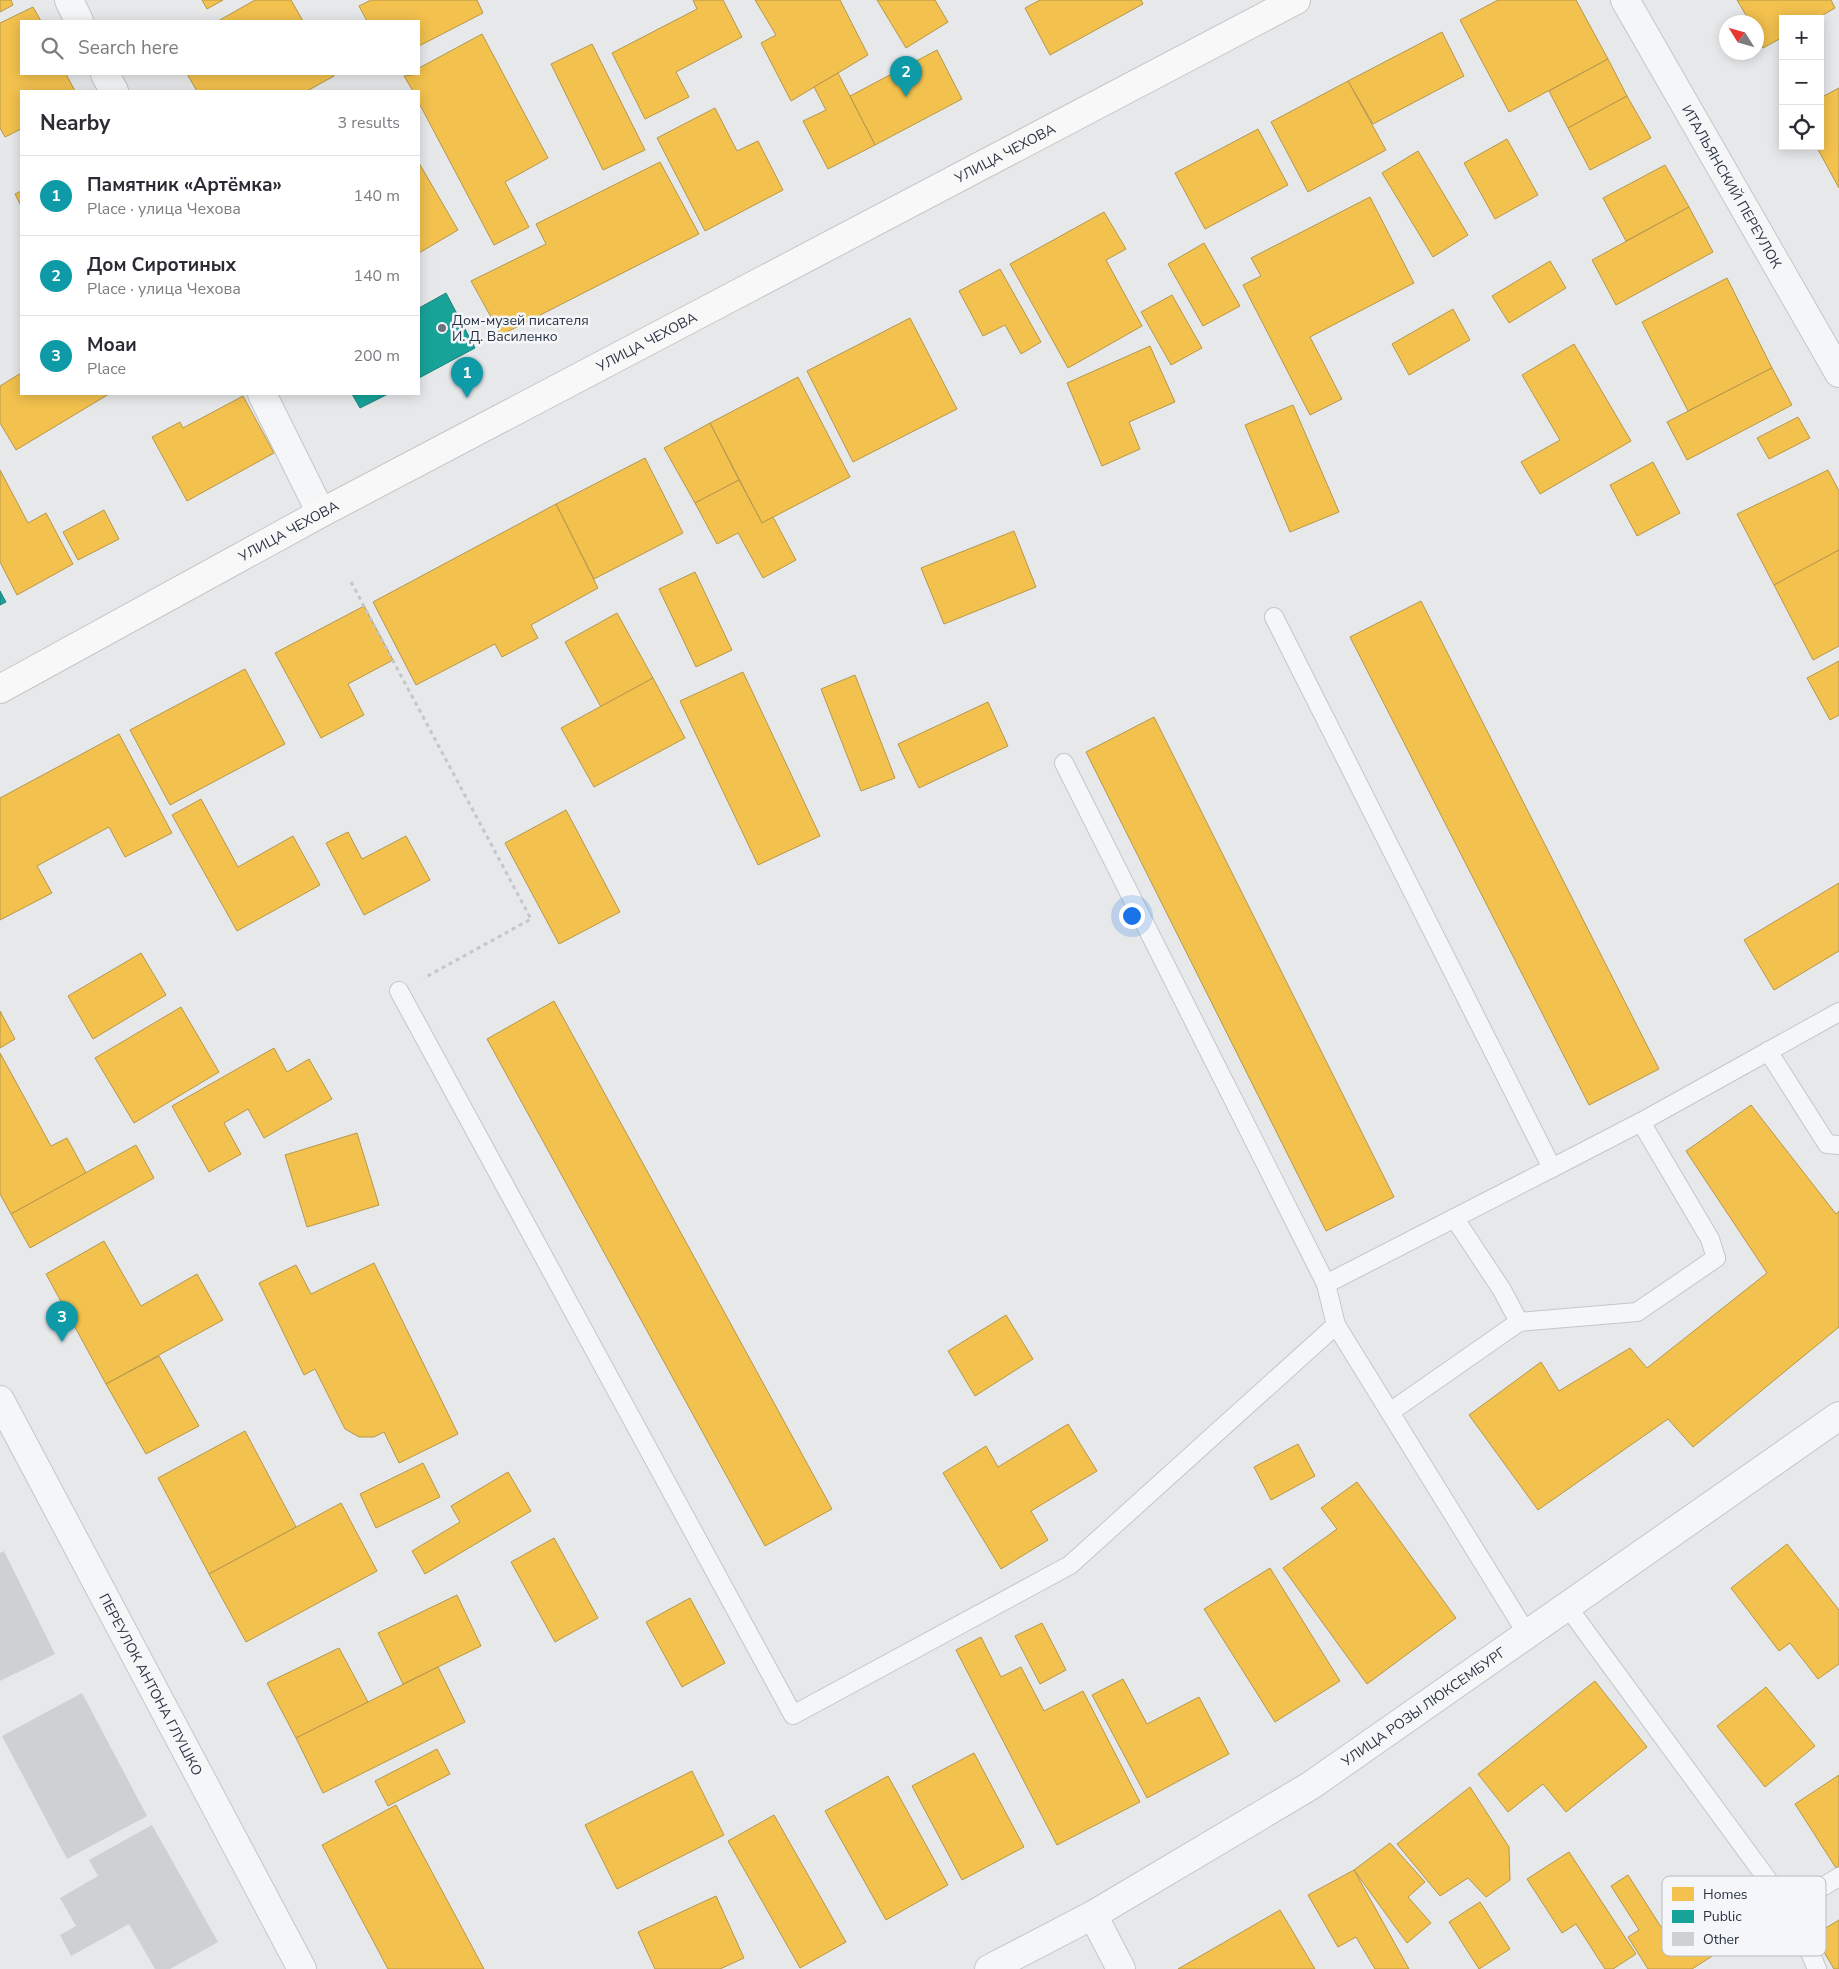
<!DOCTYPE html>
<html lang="en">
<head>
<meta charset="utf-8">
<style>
  :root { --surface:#fff; --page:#f2f2f3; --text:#2b2b33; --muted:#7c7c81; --line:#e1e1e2; --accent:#6c737f }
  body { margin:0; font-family:"Nunito Sans",sans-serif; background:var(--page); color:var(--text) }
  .controls { position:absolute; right:15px; top:15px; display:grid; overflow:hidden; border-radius:0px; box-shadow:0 2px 12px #0003 }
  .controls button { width:45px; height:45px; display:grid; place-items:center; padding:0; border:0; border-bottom:1px solid var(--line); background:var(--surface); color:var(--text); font:25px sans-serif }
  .compass { position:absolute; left:1719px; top:15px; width:45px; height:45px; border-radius:50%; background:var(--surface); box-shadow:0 2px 12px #0003; rotate:307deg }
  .you { position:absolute; left:1131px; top:915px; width:18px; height:18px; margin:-12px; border:4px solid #fff; border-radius:50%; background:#1a73e8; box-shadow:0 0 0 8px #1a73e833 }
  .badge { display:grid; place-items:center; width:32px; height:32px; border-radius:50%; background:var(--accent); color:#fff; font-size:16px; font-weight:700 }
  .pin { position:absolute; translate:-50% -41px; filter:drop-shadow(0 1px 2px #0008) }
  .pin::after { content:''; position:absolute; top:26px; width:18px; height:15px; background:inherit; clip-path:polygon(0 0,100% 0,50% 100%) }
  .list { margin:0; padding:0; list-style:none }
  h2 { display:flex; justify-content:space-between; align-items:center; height:65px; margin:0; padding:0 20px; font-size:21px }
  h2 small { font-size:16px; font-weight:400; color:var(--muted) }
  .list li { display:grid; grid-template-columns:32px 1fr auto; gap:15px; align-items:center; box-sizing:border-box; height:80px; padding:0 20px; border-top:1px solid var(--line) }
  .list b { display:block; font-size:19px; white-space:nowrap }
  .list p { margin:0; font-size:16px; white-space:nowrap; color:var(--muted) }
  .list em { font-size:16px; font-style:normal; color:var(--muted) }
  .icon { flex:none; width:28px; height:28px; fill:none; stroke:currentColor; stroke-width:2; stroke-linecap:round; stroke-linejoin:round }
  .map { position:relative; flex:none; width:1839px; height:1969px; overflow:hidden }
  .search { position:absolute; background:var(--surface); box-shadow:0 2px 12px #0003; left:20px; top:20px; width:400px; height:55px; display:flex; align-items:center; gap:12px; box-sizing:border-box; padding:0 18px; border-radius:0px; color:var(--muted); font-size:19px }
  .panel { position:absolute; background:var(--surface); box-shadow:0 2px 12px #0003; left:20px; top:90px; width:400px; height:305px; border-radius:0px }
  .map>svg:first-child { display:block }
</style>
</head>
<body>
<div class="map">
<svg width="1839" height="1969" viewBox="0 0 1839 1969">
  <rect width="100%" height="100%" fill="#e6e8ea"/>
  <g fill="#f2c14e" stroke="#b6974b">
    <path d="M0,0H11L13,5L0,12Z"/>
    <path d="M202,0H223L207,9Z"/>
    <path d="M255,0H291L303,21H218Z"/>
    <path d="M371,0H477L483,13L419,46V21H367L359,6Z"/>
    <path d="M693,0H723L742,37L676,72L689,97L645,119L612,53L697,9Z"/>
    <path d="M755,0H840L868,55L791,101L761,43L776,35Z"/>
    <path d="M877,0H935L948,22L906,48Z"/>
    <path d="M1040,0H1141L1143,4L1050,55L1025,8Z"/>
    <path d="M1498,0H1576L1608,59L1509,112L1460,20Z"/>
    <path d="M1737,0H1831L1835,8L1816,19H1783V37L1763,48L1756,35V22H1750Z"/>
    <path d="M33,7L41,21H21V74H66L75,91H21V129L5,137L0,128V23Z"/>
    <path d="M1442,32L1464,76L1373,124L1348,81Z"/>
    <path d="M482,34L548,158L505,182L529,227L494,245L419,103V91H413L404,76L419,74V68Z"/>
    <path d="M592,44L645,150L603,170L551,64Z"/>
    <path d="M937,50L962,99L875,145L850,96Z"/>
    <path d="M1608,59L1627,96L1568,128L1549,91Z"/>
    <path d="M838,73L875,145L828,169L803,121L826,110L814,87Z"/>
    <path d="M187,74H333L334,76L307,91H197Z"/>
    <path d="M1348,81L1386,150L1308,192L1271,122Z"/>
    <path d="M1839,88V188L1816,146H1820V98Z"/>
    <path d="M1627,96L1651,138L1590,170L1568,128Z"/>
    <path d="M715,108L737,151L758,141L783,190L705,231L657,138Z"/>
    <path d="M1258,129L1288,185L1205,229L1175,173Z"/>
    <path d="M1507,139L1538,195L1495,219L1464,163Z"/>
    <path d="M1418,151L1468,235L1433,257L1382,173Z"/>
    <path d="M660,162L699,234L501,335L471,281L546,244L536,224Z"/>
    <path d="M419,163L458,230L419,253Z"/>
    <path d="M1665,165L1689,207L1626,241L1603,198Z"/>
    <path d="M21,191V206L15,194Z"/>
    <path d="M1370,197L1414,283L1310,337L1342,399L1310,415L1243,285L1261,276L1251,258Z"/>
    <path d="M1689,207L1713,252L1616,305L1592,260Z"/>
    <path d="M1104,212L1126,249L1106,260L1142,326L1068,368L1010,264Z"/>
    <path d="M1204,243L1240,306L1203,326L1168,264Z"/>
    <path d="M1550,261L1566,288L1509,323L1492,296Z"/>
    <path d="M1000,269L1041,342L1021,354L1005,325L983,336L959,291Z"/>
    <path d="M1727,278L1772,368L1688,411L1642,322Z"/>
    <path d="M1172,295L1202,348L1171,365L1141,312Z"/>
    <path d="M1453,309L1470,340L1409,375L1392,344Z"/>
    <path d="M910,318L957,409L853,462L807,371Z"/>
    <path d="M1574,344L1631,441L1540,494L1521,462L1560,440L1522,375Z"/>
    <path d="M1150,346L1175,402L1129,422L1140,449L1102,466L1067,383Z"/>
    <path d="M1772,368L1792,405L1687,460L1667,422Z"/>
    <path d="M21,373V394H109L16,450L0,423V386Z"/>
    <path d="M798,377L850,477L762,523L710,423Z"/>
    <path d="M243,396L274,453L187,501L152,437L180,422L183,428Z"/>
    <path d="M1293,405L1339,512L1290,532L1245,425Z"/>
    <path d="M1798,417L1810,438L1769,459L1757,438Z"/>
    <path d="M710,423L739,480L695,503L664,448Z"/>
    <path d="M645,458L683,533L594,579L556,504Z"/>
    <path d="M1653,462L1680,513L1637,536L1610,485Z"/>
    <path d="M0,470L28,523L46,513L73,564L17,595L0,562Z"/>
    <path d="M1828,470L1839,491V550L1774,585L1737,514Z"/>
    <path d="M739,480L762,523L773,517L796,560L763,578L738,533L717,544L695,503Z"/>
    <path d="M556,504L598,588L531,625L538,638L502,657L495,644L416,685L373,602Z"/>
    <path d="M104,510L119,539L78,560L63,532Z"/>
    <path d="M1014,531L1036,587L944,624L921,568Z"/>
    <path d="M1839,550V646L1813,660L1774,585Z"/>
    <path d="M695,572L732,650L696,667L659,589Z"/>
    <path d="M1421,601L1659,1069L1589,1105L1350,637Z"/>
    <path d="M364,606L393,660L348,684L364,715L321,738L275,653Z"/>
    <path d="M617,613L653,678L601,707L565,642Z"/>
    <path d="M1839,661V715L1830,720L1807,678Z"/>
    <path d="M245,669L285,744L170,805L130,730Z"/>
    <path d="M743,672L820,836L758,865L680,701Z"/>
    <path d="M855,675L895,778L861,791L821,689Z"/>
    <path d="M653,678L685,738L594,787L561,728Z"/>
    <path d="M988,702L1008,746L919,788L898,744Z"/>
    <path d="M1154,717L1394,1197L1326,1231L1086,752Z"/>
    <path d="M119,734L172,833L125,857L109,827L37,866L52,893L0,920V798Z"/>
    <path d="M201,799L238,867L293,836L320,885L237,931L172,815Z"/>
    <path d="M566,810L620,912L559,944L505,843Z"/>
    <path d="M348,832L362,859L406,836L430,880L364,915L326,843Z"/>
    <path d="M1839,883V951L1774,990L1744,940Z"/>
    <path d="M141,953L166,995L93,1039L68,996Z"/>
    <path d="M554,1001L832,1509L765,1546L487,1039Z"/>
    <path d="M181,1007L219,1072L134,1123L95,1058Z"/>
    <path d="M0,1011L15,1039L0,1048Z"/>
    <path d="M274,1048L287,1072L309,1059L332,1099L264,1138L248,1109L224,1123L241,1154L209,1172L172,1106Z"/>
    <path d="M0,1053L51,1146L67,1138L86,1173L11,1214L0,1194Z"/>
    <path d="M1751,1105L1836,1214L1839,1211V1327L1693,1447L1668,1419L1538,1510L1469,1415L1541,1362L1559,1391L1630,1348L1647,1368L1767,1273L1686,1151Z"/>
    <path d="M357,1133L379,1205L307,1227L285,1155Z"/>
    <path d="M136,1145L154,1178L30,1248L11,1214Z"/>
    <path d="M104,1241L141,1306L197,1274L223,1320L106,1384L46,1274Z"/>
    <path d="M374,1263L458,1434L399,1463L384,1432L374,1437H359L345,1429L315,1369L304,1375L259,1283L296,1265L311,1294Z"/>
    <path d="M1006,1315L1033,1359L975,1396L948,1351Z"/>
    <path d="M159,1356L199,1426L146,1454L106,1384Z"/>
    <path d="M1068,1424L1097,1471L1031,1511L1048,1540L1001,1569L943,1473L986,1446L998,1467Z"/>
    <path d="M245,1431L296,1527L209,1574L158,1478Z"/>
    <path d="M1298,1444L1315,1476L1271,1500L1254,1467Z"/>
    <path d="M423,1463L440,1497L376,1528L360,1494Z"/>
    <path d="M508,1472L531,1511L425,1574L412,1551L460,1522L451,1506Z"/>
    <path d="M1357,1482L1456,1618L1367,1684L1283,1568L1337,1529L1321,1508Z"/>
    <path d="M341,1503L377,1571L246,1642L209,1574Z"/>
    <path d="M554,1538L598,1618L555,1642L511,1562Z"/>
    <path d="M1787,1544L1839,1610V1664L1818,1679L1790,1643L1779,1651L1731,1588Z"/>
    <path d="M1270,1568L1340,1681L1275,1722L1204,1609Z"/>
    <path d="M457,1595L481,1646L403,1684L378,1633Z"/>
    <path d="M690,1598L725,1663L682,1687L646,1622Z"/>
    <path d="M1042,1623L1066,1670L1040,1684L1015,1636Z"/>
    <path d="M981,1637L1001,1677L1021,1667L1044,1711L1083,1691L1140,1802L1057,1845L956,1650Z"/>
    <path d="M339,1648L368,1702L296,1738L267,1683Z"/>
    <path d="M438,1667L465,1722L323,1793L296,1738Z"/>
    <path d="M1123,1679L1147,1724L1199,1697L1229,1754L1147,1798L1092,1695Z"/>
    <path d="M1595,1681L1647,1747L1566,1812L1543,1784L1508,1812L1478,1774Z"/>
    <path d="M1766,1687L1815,1746L1765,1787L1717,1726Z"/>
    <path d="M437,1749L450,1774L388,1806L375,1781Z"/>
    <path d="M974,1753L1024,1847L962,1880L912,1786Z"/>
    <path d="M692,1771L724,1835L617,1889L585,1825Z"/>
    <path d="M1839,1775V1866L1836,1868L1795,1804Z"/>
    <path d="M888,1776L948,1885L886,1920L825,1811Z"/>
    <path d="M1470,1787L1509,1847L1510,1880L1486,1897L1468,1878L1440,1896L1397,1844Z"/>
    <path d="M396,1805L484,1969H388L322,1845Z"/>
    <path d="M774,1815L846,1942L800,1968L728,1841Z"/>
    <path d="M1390,1843L1425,1882L1408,1897L1431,1923L1407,1943L1354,1870Z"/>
    <path d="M1569,1852L1636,1954L1613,1969H1605L1576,1924L1562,1933L1527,1879Z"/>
    <path d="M1354,1870L1409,1969H1375L1356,1937L1338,1947L1308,1895Z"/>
    <path d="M1628,1875L1661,1927L1726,1887L1753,1930L1692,1969H1648L1628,1937L1639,1930L1611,1886Z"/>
    <path d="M716,1896L744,1958L720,1969H655L638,1932Z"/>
    <path d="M1480,1902L1510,1949L1479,1969L1449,1922Z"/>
    <path d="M1280,1910L1315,1969H1178Z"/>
    <path d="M1839,1920V1969H1834L1814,1935Z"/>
  </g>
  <g fill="#17a398" stroke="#1d827f">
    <path d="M446,293L475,348L419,378V308Z"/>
    <path d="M352,394H388L360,408Z"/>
    <path d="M0,591L6,602L0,605Z"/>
  </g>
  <g fill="#ced0d3">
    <path d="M4,1551L55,1654L0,1681V1553Z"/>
    <path d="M82,1693L147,1816L67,1859L2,1736Z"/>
    <path d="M152,1825L218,1942L170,1969H155L129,1924L71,1956L60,1935L76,1926L60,1898L98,1876L89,1860Z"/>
  </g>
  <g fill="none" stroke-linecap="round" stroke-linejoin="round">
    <g stroke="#c4c6c8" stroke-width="20">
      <g id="service">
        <path d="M1274,617L1552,1168L1326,1284L1336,1325"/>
        <path d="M1064,763L1326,1284"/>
        <path d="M399,991L793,1715L1070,1565L1336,1325L1527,1634"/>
        <path d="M1768,1051L1827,1144L1839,1145"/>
        <path d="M1552,1168L1641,1122L1839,1012"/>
        <path d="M1519,1322L1637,1312L1716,1258L1710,1239L1641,1122"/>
        <path d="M1390,1412L1519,1322L1502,1290L1455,1219"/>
        <path d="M1567,1606L1795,1917L1817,1969"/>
        <path d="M1788,1907L1839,1877"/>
      </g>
    </g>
    <g stroke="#c4c6c8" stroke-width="30">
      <g id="minor">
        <path d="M69,0L79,21"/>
        <path id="s1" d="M1625,0L1839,373"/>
        <path d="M105,74L114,91"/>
        <path d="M262,394L321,513"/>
        <path id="s2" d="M0,1400L302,1969"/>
        <path d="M1093,1915L1121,1969"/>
      </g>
    </g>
    <g stroke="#c4c6c8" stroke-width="30">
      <g id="tertiary">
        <path id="s3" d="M989,1969L1093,1915L1310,1786L1839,1416"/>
      </g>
    </g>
    <g stroke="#c4c6c8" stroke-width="30">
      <g id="secondary">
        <path id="s4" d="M0,689L321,513L1296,0"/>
      </g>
    </g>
    <path stroke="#c5c6ca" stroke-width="3" stroke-dasharray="4 4" stroke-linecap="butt" d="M351,582L531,919L424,978"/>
    <use href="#service" stroke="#f5f6f7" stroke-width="18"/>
    <use href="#minor" stroke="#f5f6f7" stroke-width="28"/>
    <use href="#tertiary" stroke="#f5f6f7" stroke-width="28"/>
    <use href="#secondary" stroke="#f8f8f8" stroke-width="28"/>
  </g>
  <circle fill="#6c737f" stroke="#f4f6f9" stroke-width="2" cx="442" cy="328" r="5"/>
  <g text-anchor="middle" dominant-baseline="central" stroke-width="5" stroke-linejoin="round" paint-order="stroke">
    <g font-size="14" fill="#2b3445" stroke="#f4f6f9">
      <text stroke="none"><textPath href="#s4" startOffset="1139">УЛИЦА ЧЕХОВА</textPath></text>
      <text stroke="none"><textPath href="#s1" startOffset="215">ИТАЛЬЯНСКИЙ ПЕРЕУЛОК</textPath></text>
      <text stroke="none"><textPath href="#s4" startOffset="734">УЛИЦА ЧЕХОВА</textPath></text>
      <text stroke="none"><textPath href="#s4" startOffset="329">УЛИЦА ЧЕХОВА</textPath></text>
      <text stroke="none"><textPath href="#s2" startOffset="322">ПЕРЕУЛОК АНТОНА ГЛУШКО</textPath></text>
      <text stroke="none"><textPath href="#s3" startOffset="508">УЛИЦА РОЗЫ ЛЮКСЕМБУРГ</textPath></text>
    </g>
    <g font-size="14" fill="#2b3445" stroke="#f4f6f9" text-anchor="start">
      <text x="452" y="320">Дом-музей писателя<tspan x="452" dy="16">И. Д. Василенко</tspan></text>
    </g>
  </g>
  <rect x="1662" y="1876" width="164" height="80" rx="8" fill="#f4f6f9" stroke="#b8bcc3" stroke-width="1"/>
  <rect x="1672" y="1887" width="22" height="14" fill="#f2c14e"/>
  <rect x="1672" y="1910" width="22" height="13" fill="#17a398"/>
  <rect x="1672" y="1932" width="22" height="14" fill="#ced0d3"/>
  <g font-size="14" fill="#2b3445">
    <text x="1703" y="1899">Homes</text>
    <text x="1703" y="1921">Public</text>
    <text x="1703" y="1944">Other</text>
  </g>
</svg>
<div class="controls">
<button>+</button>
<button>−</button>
<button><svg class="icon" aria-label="locate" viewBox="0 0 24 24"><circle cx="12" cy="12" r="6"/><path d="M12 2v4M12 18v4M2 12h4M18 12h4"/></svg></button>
</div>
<svg class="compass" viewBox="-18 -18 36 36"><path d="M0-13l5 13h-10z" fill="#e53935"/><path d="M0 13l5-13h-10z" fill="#7c7c81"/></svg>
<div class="you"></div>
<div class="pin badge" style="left:467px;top:398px;background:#0f9aa8">1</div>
<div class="pin badge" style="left:906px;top:97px;background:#0f9aa8">2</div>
<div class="pin badge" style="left:62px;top:1342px;background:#0f9aa8">3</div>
<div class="search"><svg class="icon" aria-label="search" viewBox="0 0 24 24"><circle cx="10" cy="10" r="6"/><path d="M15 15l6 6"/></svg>Search here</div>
<section class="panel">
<h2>Nearby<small>3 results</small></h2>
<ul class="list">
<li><span class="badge" style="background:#0f9aa8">1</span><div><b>Памятник «Артёмка»</b><p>Place · улица Чехова</p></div><em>140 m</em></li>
<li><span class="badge" style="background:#0f9aa8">2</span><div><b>Дом Сиротиных</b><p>Place · улица Чехова</p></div><em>140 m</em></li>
<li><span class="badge" style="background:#0f9aa8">3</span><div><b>Моаи</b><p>Place</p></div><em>200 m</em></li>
</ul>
</section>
</div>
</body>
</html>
